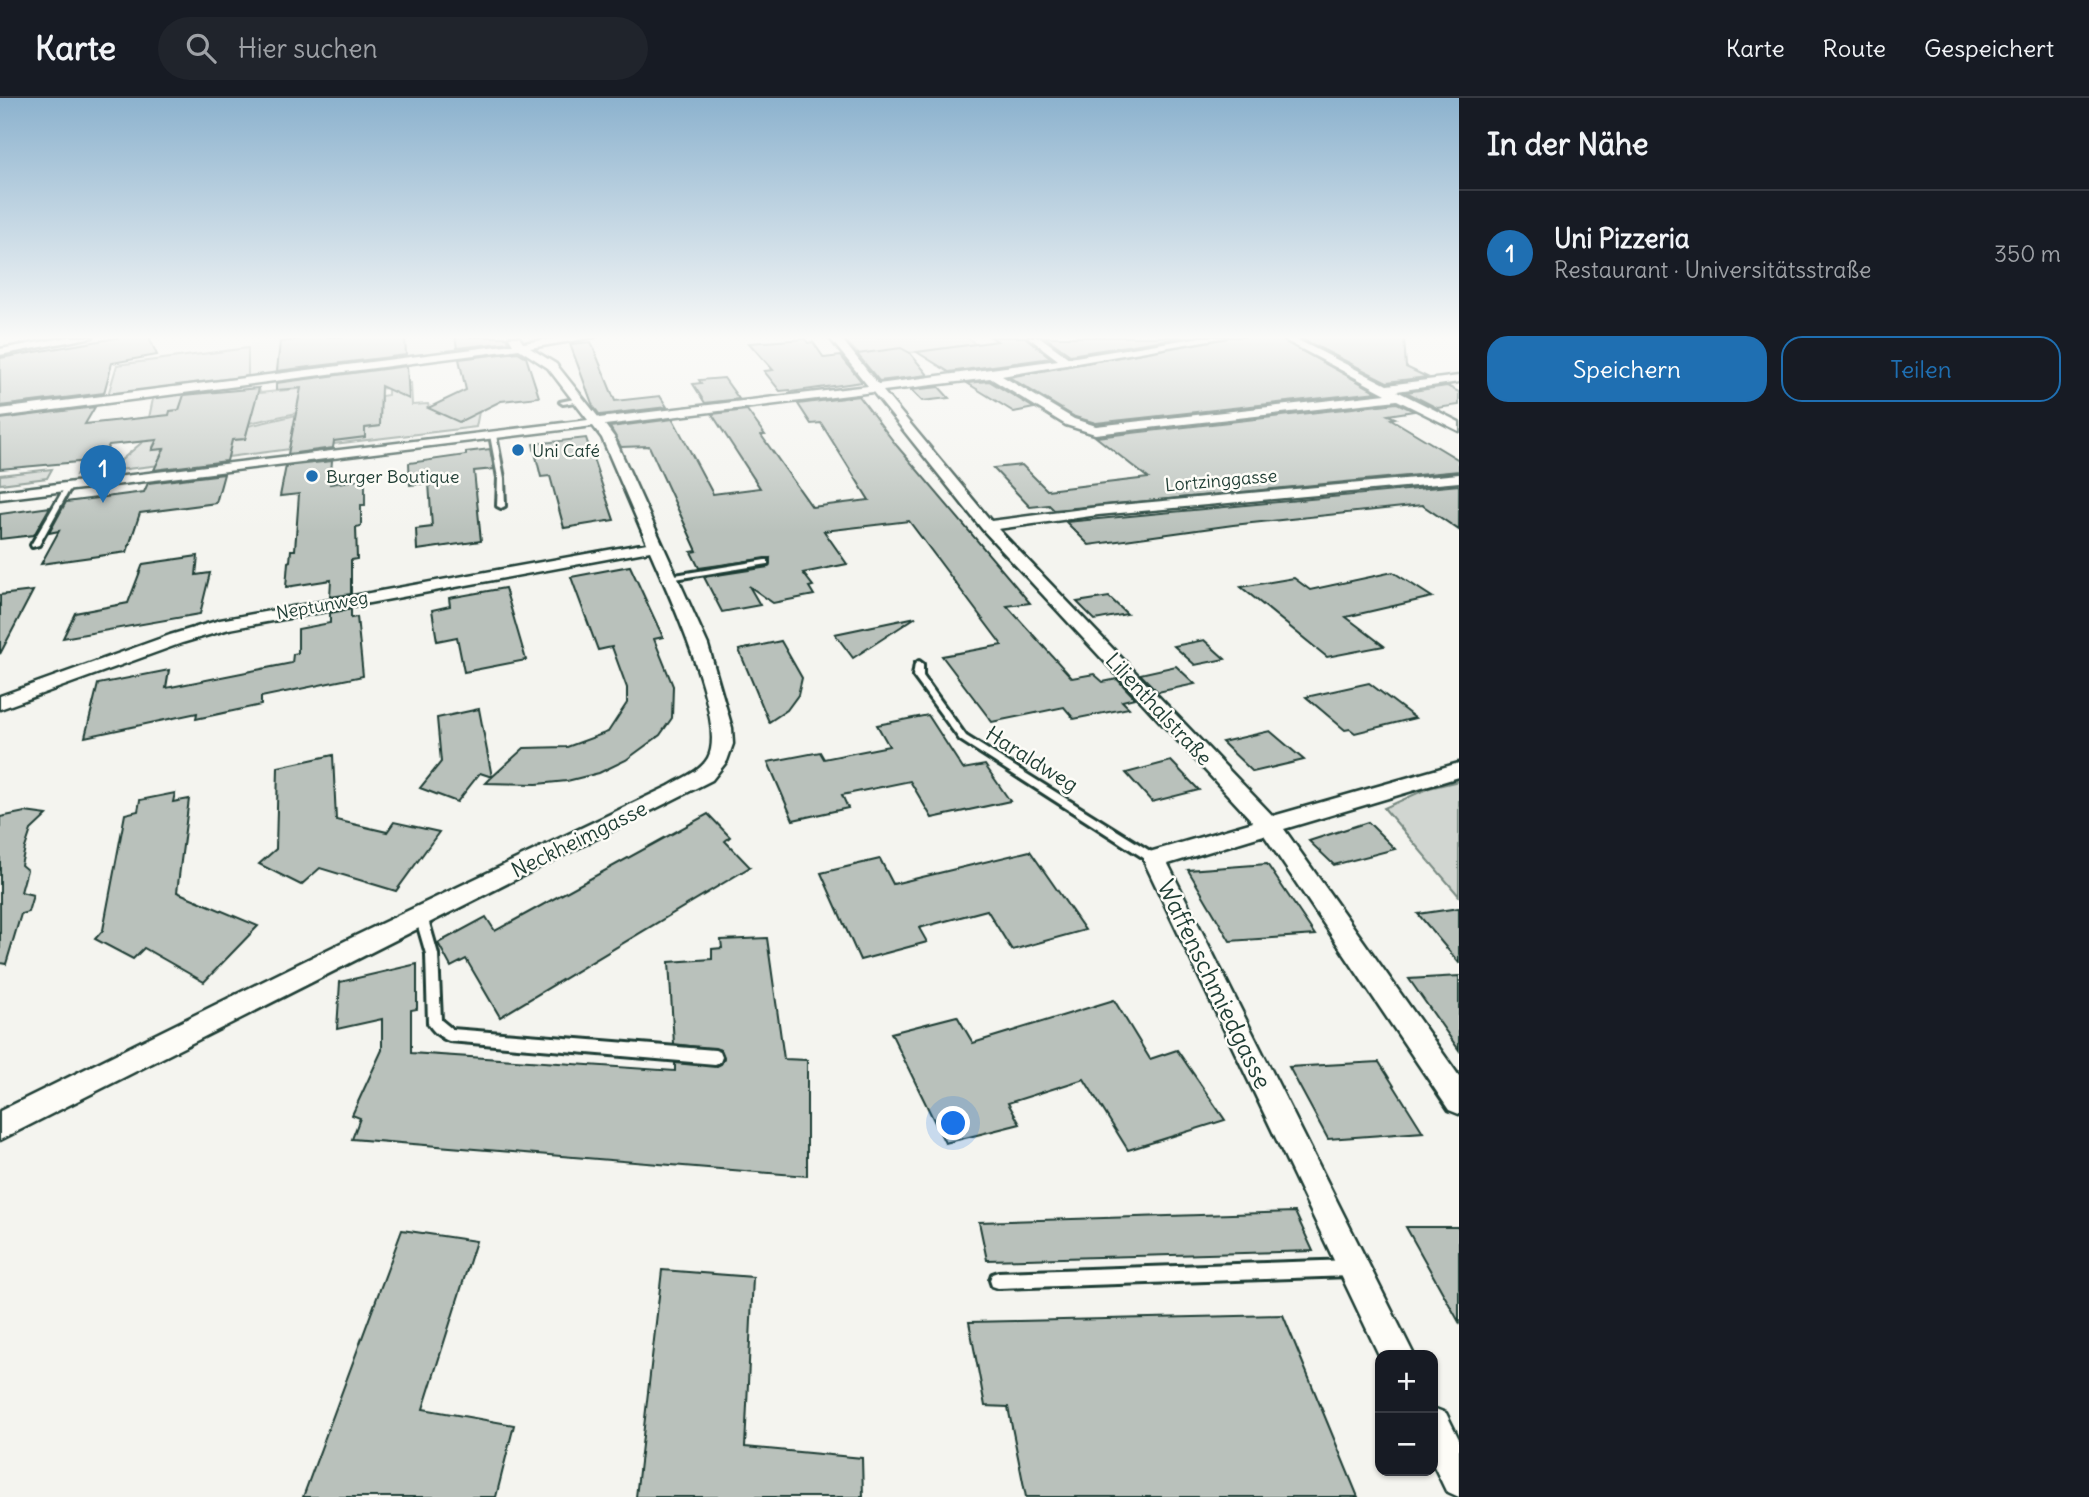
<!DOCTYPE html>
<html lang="de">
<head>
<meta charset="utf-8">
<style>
  :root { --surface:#171b24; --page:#20242c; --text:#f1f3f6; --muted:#9ea1a6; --line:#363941; --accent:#1f6fb2 }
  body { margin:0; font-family:Delius,sans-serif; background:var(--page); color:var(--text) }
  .controls { position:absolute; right:21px; bottom:21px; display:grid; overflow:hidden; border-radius:14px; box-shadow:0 2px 5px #0004 }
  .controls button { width:63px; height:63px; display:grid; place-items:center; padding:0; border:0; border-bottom:2px solid var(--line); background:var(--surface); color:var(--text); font:35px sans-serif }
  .you { position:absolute; left:954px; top:1026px; width:24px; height:24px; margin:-18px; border:5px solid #fff; border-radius:50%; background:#1a73e8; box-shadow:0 0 0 10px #1a73e833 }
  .badge { display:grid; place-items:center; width:46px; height:46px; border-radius:50%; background:var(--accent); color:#fff; font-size:23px; font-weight:700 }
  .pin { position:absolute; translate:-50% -58px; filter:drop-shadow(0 2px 4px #0008) }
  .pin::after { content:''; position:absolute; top:37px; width:24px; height:21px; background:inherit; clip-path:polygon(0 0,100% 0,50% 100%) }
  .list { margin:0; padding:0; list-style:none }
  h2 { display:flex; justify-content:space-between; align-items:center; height:91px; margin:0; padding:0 28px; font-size:30px }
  h2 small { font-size:23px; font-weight:400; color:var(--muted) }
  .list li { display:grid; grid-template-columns:46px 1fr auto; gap:21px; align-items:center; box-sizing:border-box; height:126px; padding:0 28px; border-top:2px solid var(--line) }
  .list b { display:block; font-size:26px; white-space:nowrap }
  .list p { margin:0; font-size:23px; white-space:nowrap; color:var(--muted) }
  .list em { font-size:23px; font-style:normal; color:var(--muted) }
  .actions { display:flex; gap:14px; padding:21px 28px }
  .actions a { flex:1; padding:16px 0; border:2px solid var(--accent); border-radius:21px; text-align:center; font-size:24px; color:var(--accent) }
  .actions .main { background:var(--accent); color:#fff }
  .icon { flex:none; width:38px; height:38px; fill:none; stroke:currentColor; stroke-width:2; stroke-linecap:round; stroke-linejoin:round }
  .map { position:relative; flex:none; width:1459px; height:1399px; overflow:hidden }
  header { display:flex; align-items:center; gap:42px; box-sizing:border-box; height:98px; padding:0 35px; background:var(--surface); border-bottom:2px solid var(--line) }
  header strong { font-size:33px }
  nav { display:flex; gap:38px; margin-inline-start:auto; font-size:24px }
  .search { width:490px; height:63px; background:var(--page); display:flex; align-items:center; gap:18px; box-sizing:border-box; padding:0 24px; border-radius:38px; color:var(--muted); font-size:26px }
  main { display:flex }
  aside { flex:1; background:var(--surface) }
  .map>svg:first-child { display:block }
</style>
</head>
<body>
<header>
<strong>Karte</strong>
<div class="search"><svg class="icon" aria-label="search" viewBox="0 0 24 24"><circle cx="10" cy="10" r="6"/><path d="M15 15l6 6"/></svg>Hier suchen</div>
<nav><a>Karte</a><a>Route</a><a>Gespeichert</a></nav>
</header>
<main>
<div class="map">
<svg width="1459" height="1399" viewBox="0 0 1459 1399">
  <rect width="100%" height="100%" fill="#f4f4ef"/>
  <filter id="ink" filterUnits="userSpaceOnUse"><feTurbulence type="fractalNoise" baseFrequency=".0143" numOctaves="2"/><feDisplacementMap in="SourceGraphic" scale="14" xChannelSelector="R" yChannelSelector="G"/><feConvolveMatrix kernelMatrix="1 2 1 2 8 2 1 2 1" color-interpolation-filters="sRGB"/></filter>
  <g filter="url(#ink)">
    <path fill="#e2e5df" d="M267,239H564L249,278L250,246L267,243Z"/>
    <g fill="#d1d6d1" stroke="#788a82" stroke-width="2">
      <path d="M842,239H968L975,246L863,261Z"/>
      <path d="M248,250V278L108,297L117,267Z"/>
      <path d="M411,285L412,307L428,306L429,310L479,314L476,329L333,346L334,340L364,339L365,330L380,328V320H373L374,310L381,306V298L388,297V290L375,291V288Z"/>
      <path d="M259,290L260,295L307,290L306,298L299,299L297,315L249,325L247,291Z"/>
      <path d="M193,292L192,295L185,296L179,312L171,313L167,321L147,329L153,301L147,298Z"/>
      <path d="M296,317L321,347L228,359L232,342L245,341L248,328Z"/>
      <path d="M161,333L152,351H164L160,361L194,363L76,377L80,368L120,363L152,336Z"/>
      <path d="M52,371L47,380L0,386V377Z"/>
      <path d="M1459,683V798L1384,710L1429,690Z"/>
    </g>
    <g fill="#b9c1bb" stroke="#1f3d34" stroke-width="2">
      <path d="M122,239H149L157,257L112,265L104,295L0,308V260Z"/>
      <path d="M322,239H405L406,257L277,273L280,244Z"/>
      <path d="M455,239H507L509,244L457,250Z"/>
      <path d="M991,239H1025L1051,260L949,274L917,254L997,243Z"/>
      <path d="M1045,239H1183L1070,257Z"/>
      <path d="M1228,239H1277L1377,294L1096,325L1075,319L1009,279Z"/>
      <path d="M1298,239H1404L1406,269L1427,279L1387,284Z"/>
      <path d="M805,241L808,245L813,244L824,260L841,258L862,284L791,294L790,292L780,293L764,273L773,272L749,245Z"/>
      <path d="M591,244L615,303L660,298L667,309L600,317L593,308L570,246Z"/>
      <path d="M901,250L910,255L928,277L879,283L857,256Z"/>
      <path d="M518,254L526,259L539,299L501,303L459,324L428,310L466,292L459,261Z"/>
      <path d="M407,268L409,301L381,288L380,328L365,330V339L334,343L333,350L288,356L301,290L276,292V285Z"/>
      <path d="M724,280L739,301L705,305L693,286L701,285L699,282Z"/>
      <path d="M989,283L1034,310L1014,314L967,285Z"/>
      <path d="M1447,288L1459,294V307L1437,310L1406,294Z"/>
      <path d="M939,289L949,300L922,303L911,292Z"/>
      <path d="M259,290L245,341L232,342L227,363L154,372L164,351L152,352L157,342L109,347L101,362L0,371V321L95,309L85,326L169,317L170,313L179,312L184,297Z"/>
      <path d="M859,298L897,348L1030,505L1007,508L1072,580L1094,576L1103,584L1117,581L1135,600L1122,603L1129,610L1074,621L1064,609L992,624L942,558L1002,547L909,423L824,433L847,466L803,475L813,488L809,489L814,497L773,505L749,488L760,507L722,514L704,479L768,469L770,460L699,470L691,454L697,453L649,348L621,349L610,329L673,321L713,396L760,390L712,316L747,312L765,337H761L812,409L869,402L821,325L811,326L798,306Z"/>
      <path d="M1397,305L1414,313L1388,317L1395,320L1391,321L1459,362V373L1054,412L1049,407L1030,409L993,370L1022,367L1047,392L1148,380L1096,339Z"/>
      <path d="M586,340L614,422L564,430L550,378L541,379L533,346Z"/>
      <path d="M490,351L494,371L474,373L481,443L417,452L416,431L432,429L429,385L410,387L409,365L466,357V354Z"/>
      <path d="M332,363L330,386L365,381V407H361V428L356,429L357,461L351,462V496L330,499L331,482L286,489L288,464L290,463L291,452H295L299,396L280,398L286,368Z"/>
      <path d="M224,376L216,405L140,415L127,454L41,466L59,433L49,435L66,404L144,394L148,385Z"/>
      <path d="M1459,387V432L1422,407L1233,427L1089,447L1066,424Z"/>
      <path d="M50,409L34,437L0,441V416Z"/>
      <path d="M198,458L196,477L210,475L200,516L63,540L75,515L128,505L143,466Z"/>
      <path d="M630,468L663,539L654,541L673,588L672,620L660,637L626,662L599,675L567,683L537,686L486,685L492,679L480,675L457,704L420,690L441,664L437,620L479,611L492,679L524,650L567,649L608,634L627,605V590L612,549L598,552L571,479Z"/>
      <path d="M1393,474L1432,499L1346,519L1384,548L1327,559L1241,489L1294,480L1310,492Z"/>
      <path d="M505,490L526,562L464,574L457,539L437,543L432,512L450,508L449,500Z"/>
      <path d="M33,493L0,556V497Z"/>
      <path d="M1109,499L1127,516L1095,522L1077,504Z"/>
      <path d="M351,511V520L357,519L363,578L261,599V607L196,621L197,615L85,639L98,586L169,572L166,590L292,565L293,556L298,555V531L330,525V515Z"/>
      <path d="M916,519L853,560L835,536Z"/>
      <path d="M1204,542L1225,561L1195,567L1174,548Z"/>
      <path d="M781,543L802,580L798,597L787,612L769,624L739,552Z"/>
      <path d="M1176,568L1195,586L1158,594L1140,576Z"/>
      <path d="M1369,585L1415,620L1355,635L1350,631L1345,632L1306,599Z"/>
      <path d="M928,617L963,671L985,667L1010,703L932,720L910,683L842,697L848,710L793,722L768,664L820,654L824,661L889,648L877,627Z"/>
      <path d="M1270,633L1304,662L1253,674L1222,644Z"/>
      <path d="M333,657L336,722L387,734L394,724L439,734L396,793L320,770L301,787L259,766L276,751L278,669Z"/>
      <path d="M1171,663L1199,692L1152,704L1126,675Z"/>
      <path d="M175,695L173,704L189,701L177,794L258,828L204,884L144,850L133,861L95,841L103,832L125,716L138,713L140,702Z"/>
      <path d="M25,714L47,717L31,732L25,750L21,767L27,772L21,794L33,797L28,814L21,816L6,866L0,865V719Z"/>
      <path d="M708,716L730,739L725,743L750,769L500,919L466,861L451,869L438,845L486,819L495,833Z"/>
      <path d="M1368,724L1395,751L1334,767L1309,743Z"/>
      <path d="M1030,753L1085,832L1012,852L987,812L919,830L927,844L860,862L821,775L880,761L893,786Z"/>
      <path d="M1267,766L1315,837L1230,843L1188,772Z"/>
      <path d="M1459,810V865L1418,816Z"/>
      <path d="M767,840L784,961L807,962V1078L352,1041L360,1020L352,1017L382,952V921L337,931L340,884L417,866V911L411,912V955L675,973V965L715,969L721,966L724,960L721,952L674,946L669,864L712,861V851L722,850L721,842Z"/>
      <path d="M1459,878V952L1409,881Z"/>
      <path d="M1114,902L1150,961L1177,952L1225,1022L1128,1052L1084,981L1008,1005L1020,1026L945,1045L891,935L957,918L973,945Z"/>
      <path d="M1379,964L1423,1034L1328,1041L1289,969Z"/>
      <path d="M1295,1114L1313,1153L987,1162L979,1124Z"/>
      <path d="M1406,1129H1459V1224Z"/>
      <path d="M402,1132L476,1143L423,1311L514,1327L496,1399H303Z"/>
      <path d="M662,1172L753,1179L745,1349L862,1360L863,1399H636Z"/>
      <path d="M1283,1217L1358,1399H1026L1008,1309L985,1308L969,1224Z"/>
    </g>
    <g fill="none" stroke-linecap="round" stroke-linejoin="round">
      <g stroke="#1f3d34" stroke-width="6">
        <g id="lane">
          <path d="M579,300L581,301V303L563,306L560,304Z"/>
          <path d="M493,335L496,337L504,380L505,408L501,410L497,408L498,380L490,337Z"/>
          <path d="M68,387L71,389L39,447L32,449L31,447L65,389Z"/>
          <path d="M765,462H768V466L669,482L665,480L669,478Z"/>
          <path d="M919,563L923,566V578L966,638L1158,758L1160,761L1158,764H1150L960,642L913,578L915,566Z"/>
          <path d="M421,813L425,814L427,818L438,856L441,922L452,931L715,952L720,954L722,959L720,964L715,966L449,943C441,940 432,933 428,925L426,856L415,818L417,814Z"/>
          <path d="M1351,1162L1357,1164L1359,1170L1357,1176L1351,1178L998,1190L992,1188L990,1182L992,1176L998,1174Z"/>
        </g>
      </g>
      <g stroke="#1f3d34" stroke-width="5">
        <g id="street">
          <path d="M69,239H93L0,257V251Z"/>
          <path d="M509,239H519L523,245L565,239H595L530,250L556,266L599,320L868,288L829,239H840L878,286L1058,262L1028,239H1040L1069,260L1201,239H1226L1002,278L1074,321L1096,328L1386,296L1279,239H1292L1387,287L1459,278V284L1397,293L1459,324V333L1397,302L1095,336L1066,327L990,280L883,293L991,423L1098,409L1459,376V384L1098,417L998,431L1273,718L1459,665V679L1284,731L1459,978V1016L1449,1012L1264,737L1168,766L1414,1257L1380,1259L1143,761L1146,755L1253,724L982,431L873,294L605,327L614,339L708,547L732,630L733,646L727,663L712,682L0,1042V1013L353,839L669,688C682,680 700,674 708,660C728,624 667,492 650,453L229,531L182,545L0,611V598L170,537L220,522L647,445L602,340L593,328L0,401V393L588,322L548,270L519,251L0,319V311L513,246Z"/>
          <path d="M1433,1310L1446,1315L1459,1341V1399L1446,1393L1433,1366Z"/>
        </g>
      </g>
      <use href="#lane" fill="#fdfcf7" fill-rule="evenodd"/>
      <use href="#street" fill="#fdfcf7" fill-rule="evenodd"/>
    </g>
  </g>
  <linearGradient id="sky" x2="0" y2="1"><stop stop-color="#8cb2ce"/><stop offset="0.55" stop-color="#fafaf8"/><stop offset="1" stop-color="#fafaf8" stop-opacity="0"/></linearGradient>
  <rect width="1459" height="435" fill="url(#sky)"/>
  <g fill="#1f6fb2" stroke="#fdfcf7" stroke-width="2.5">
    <circle cx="518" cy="352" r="7"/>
    <circle cx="312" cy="378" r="7"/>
  </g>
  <g text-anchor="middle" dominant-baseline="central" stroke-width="5" stroke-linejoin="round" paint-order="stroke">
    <g font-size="18" fill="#1f3d34" stroke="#fdfcf7" text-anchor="start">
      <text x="532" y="352">Uni Café</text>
      <text x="326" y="378">Burger Boutique</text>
    </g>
    <g font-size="18" fill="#1f3d34" stroke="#fdfcf7">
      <text transform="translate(1221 382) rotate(-5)">Lortzinggasse</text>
      <text transform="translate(322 507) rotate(-10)">Neptunweg</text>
    </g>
    <g font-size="21" fill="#1f3d34" stroke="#fdfcf7">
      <text transform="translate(1159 611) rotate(47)">Lilienthalstraße</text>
      <text transform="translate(1032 661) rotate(32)">Haraldweg</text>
      <text transform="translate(579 741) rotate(-26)">Neckheimgasse</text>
    </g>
    <g font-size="24" fill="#1f3d34" stroke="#fdfcf7">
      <text transform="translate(1215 886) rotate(64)">Waffenschmiedgasse</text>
    </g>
  </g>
</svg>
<div class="controls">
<button>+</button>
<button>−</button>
</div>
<div class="you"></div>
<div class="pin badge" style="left:103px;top:405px">1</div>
</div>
<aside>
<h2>In der Nähe<small></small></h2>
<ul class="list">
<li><span class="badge">1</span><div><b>Uni Pizzeria</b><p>Restaurant · Universitätsstraße</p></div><em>350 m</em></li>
</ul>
<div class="actions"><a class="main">Speichern</a><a>Teilen</a></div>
</aside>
</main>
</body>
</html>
